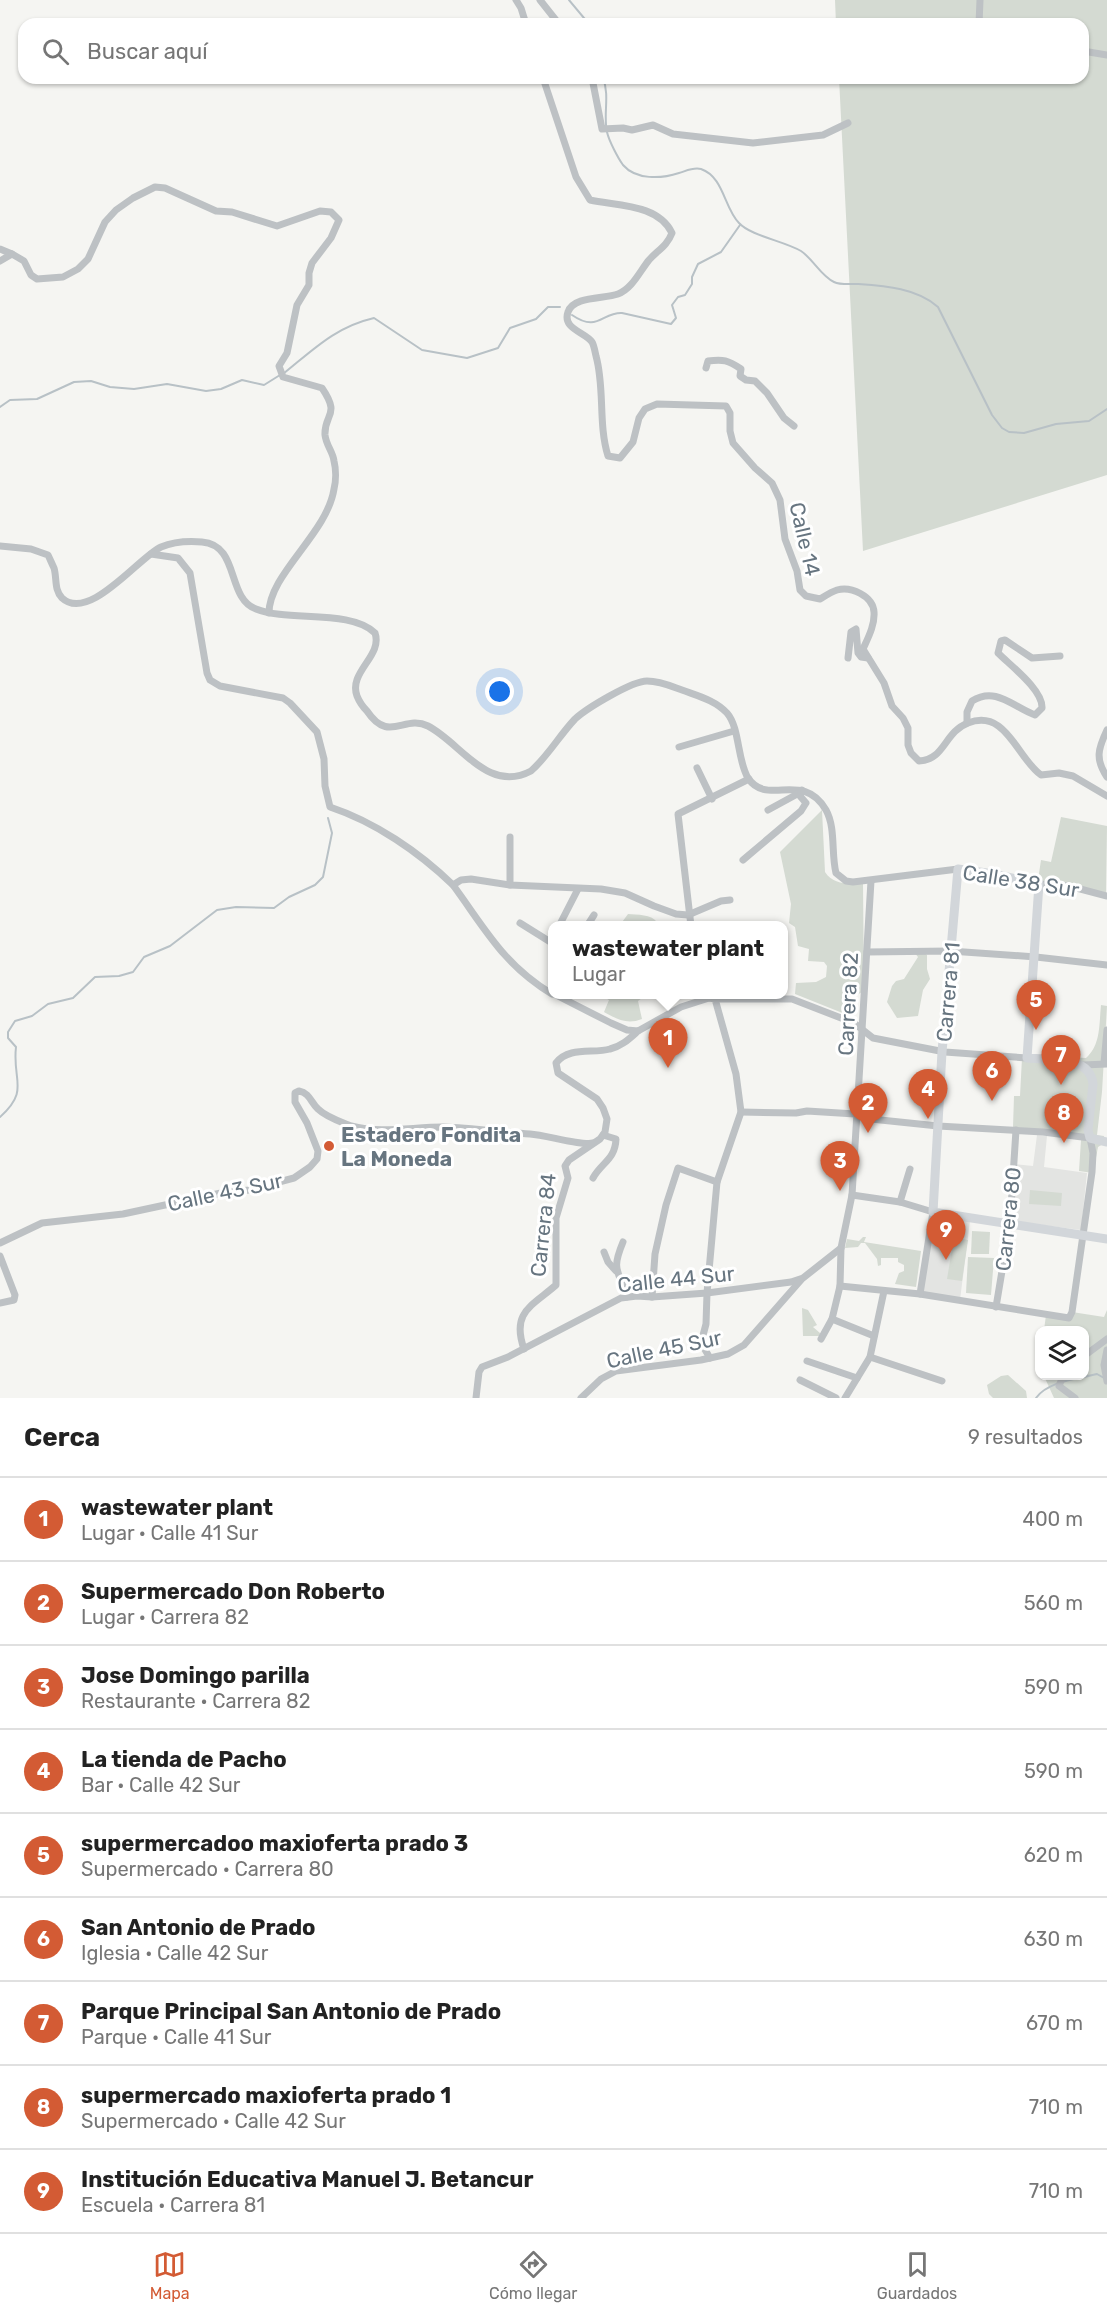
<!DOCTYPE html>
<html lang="es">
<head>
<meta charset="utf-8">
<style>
  :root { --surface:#fff; --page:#f6f6f6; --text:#222; --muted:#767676; --line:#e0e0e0; --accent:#d35b34 }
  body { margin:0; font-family:Rubik,sans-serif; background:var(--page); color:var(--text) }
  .controls { position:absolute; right:18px; bottom:18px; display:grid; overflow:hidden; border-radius:12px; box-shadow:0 2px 4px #0004 }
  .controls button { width:54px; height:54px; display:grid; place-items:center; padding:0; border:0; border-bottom:2px solid var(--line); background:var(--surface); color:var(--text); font:30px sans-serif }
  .you { position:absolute; left:500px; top:692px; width:21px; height:21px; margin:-15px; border:4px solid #fff; border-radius:50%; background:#1a73e8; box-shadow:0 0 0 9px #1a73e833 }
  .badge { display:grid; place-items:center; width:39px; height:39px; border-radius:50%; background:var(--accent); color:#fff; font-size:20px; font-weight:700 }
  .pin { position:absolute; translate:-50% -50px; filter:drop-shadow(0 2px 3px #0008) }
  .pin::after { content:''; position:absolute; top:32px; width:21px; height:18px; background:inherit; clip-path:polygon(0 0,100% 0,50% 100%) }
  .popup { position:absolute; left:548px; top:921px; width:240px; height:78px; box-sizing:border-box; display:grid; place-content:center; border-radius:12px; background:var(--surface); filter:drop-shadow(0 2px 4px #0005); font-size:20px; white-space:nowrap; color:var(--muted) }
  .popup b { font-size:22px; color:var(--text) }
  .popup::after { content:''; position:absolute; left:50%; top:100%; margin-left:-12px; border:12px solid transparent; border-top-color:var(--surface) }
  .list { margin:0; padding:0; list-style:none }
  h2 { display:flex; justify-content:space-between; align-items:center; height:78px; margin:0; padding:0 24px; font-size:26px }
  h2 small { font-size:20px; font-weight:400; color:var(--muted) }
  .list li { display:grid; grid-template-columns:39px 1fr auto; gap:18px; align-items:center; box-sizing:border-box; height:84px; padding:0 24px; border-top:2px solid var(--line) }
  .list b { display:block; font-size:22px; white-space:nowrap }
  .list p { margin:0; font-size:20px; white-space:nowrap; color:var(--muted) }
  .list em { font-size:20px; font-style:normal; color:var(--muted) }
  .icon { flex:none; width:33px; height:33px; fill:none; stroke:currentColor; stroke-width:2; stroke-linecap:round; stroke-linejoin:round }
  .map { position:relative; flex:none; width:1107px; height:1398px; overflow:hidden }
  .search { position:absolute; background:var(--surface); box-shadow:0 2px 4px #0004; left:18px; right:18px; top:18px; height:66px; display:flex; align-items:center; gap:15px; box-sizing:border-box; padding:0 21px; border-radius:18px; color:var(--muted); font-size:22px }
  .sheet { height:834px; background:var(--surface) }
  nav { display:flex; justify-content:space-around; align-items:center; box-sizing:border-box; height:84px; border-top:2px solid var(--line); background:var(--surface); font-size:16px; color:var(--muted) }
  nav a { display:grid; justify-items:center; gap:3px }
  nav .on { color:var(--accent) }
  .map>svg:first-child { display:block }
</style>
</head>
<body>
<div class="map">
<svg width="1107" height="1398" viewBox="0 0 1107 1398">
  <rect width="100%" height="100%" fill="#f5f5f2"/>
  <g fill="#e3e4e2">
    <path d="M1037,1135L1047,1136L1044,1167L1087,1173L1081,1230L1012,1221L1014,1164L1033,1166Z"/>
    <path d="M934,1216L970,1221L960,1300L920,1294Z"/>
  </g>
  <g fill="#d4dad2">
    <path d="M835,0H1107V475L863,551L839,78H1083V24H836Z"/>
    <path d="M822,810L825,872C833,885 849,884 863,883L864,991L855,996L850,1016L795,994L796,983L816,982L826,977L827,966L824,962L808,961L809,949L798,946L795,927L789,923L791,904L780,852Z"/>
    <path d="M1061,817L1107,826L1106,894L1038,880L1041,860L1051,862Z"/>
    <path d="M628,914C638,915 651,914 657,922L656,925H620Z"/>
    <path d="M922,951L927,955V969L930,979L923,990L918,1016L897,1018L887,1002L892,986L896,981L904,979L918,957L914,952Z"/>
    <path d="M600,995H646L638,1001L642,1019C627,1025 617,1019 604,1012L609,1000Z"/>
    <path d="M1101,1005L1107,1006L1102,1092L1097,1135L1104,1136L1103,1144L1098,1147L1093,1173L1079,1171L1081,1140L1013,1127L1014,1096H1020L1022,1058L1032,1055L1086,1058C1101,1045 1099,1024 1101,1005Z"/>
    <path d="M1030,1190L1062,1193L1061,1206L1029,1204Z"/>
    <path d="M972,1231L990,1232L989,1254H971Z"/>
    <path d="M863,1237H866L864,1242L921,1251L916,1287L895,1284L899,1273L904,1271V1265L898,1262V1258H881V1265L878,1266L877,1259L865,1243H861L858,1247L845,1248L847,1239L859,1241Z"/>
    <path d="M954,1237L968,1240L962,1281L947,1279Z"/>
    <path d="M968,1257L994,1258L991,1295L966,1293Z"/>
    <path d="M802,1308L808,1310L817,1325L813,1327L820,1333V1336H803Z"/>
    <path d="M1107,1310V1398H1054L1044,1376H1084V1330H1044L1046,1315L1066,1318L1072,1312L1104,1317Z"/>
    <path d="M1008,1375L1026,1391L1027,1398H993L989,1394L987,1385L1001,1376Z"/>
  </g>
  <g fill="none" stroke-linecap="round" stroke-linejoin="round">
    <g stroke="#b8c1c6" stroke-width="2">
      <path d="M569,0L589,24"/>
      <path d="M603,78C610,96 603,114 607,132C609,141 618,158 623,165C636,180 661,179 679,173C686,171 693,167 701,169C724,177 724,208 739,223C751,236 784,241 801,251C813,259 821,276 834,282C840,285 850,284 857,284C885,286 917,288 938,307L992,415L1002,428L1009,432L1024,433L1056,424L1089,421L1107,409"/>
      <path d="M572,315C598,333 602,312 622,313L671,324L676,318L672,305L678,297L685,295L692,284V277L698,264L721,252L740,225"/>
      <path d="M283,374C313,350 335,327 374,318L422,350L467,358L498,348L510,328L536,319L548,307H560"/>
      <path d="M0,407L10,400L37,399L74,382L91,381L110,387L134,389L167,384L206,391L221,389L242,380L264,385L280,375"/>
      <path d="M0,1117C30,1090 12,1081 16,1047L8,1038V1032L15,1021L32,1016L48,1004L73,998L95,977L119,976L133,972L144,957L170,946L217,910L236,907L274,908L289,897L315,885L323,877L332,833L328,818"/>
      <path d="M1036,1398C1048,1381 1078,1379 1097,1374L1104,1378"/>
    </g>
    <g stroke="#bdc1c4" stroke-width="7">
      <path d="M516,0L521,8L526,24"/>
      <path d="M540,0L559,24"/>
      <path d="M979,24L980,0"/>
      <path d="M1083,51L1107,55"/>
      <path d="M543,78L576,177L590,200C618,206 658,204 672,233C667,246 658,250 649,260C640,271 632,289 618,294C604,299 573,296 568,312C562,329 585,332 592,342C594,345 595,352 596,356C605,388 598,424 608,456L620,458L633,442L639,418L645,409L657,404L726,406L730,413V431L733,443L755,468L772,483L780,500L785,539L797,571L800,590L806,596L820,599C825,596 831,592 837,590C851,586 873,596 874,612C875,625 868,638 863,649L884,683L892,706L903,718L908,728V745L911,753L919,761C945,760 944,732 968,723C1006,708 1017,758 1041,775L1059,773L1073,776L1107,796"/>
      <path d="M592,78L602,129L623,128L632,130L653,125L673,134L753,143L823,135L848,123"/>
      <path d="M0,249L12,254L0,261"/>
      <path d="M12,254L24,261L31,275L37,279L63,277L78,269L88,259L105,222L116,210L133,198L155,187L165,188L216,211L232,212L277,226L320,211L331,212L339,220L331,238L312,263L309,273V285L297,305L287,353L279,366L283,377L322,388C341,416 324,413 325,435C326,445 333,452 334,461C336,469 336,481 334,489C327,534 269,574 269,613"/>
      <path d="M706,368L708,361C723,359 728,360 741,369L740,376L746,380L755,381L767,393L784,418L794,426"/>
      <path d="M0,546L31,549L48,555C50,559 52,564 54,568C57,578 54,590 62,598C89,623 139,557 161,547C173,542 190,541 202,542C240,545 226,598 256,609C288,622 351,609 375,633C383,656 348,672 357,696C359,701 363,707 367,711C389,744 404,714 428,726C461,743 488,794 531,771C548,756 559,736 575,719C587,708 632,681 647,681C660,681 671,686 682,690C698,696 715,700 727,713C740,728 737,760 748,778C767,807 803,770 826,810C836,828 831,854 836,873L846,881L853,882L958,869"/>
      <path d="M151,554L178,558L190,573L207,673L210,680L220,686L283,698L290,703L317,732L324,759L325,786L330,807C375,822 419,852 453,885C486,930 503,964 552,994"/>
      <path d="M848,658L851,632L856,629L858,653L861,657L868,658"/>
      <path d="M967,723V712L972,701C996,686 1013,707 1035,715L1042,708C1043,690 1011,666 998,653L1001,641L1005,640L1032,658L1060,656"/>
      <path d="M1107,730C1098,749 1095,759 1107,777"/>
      <path d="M679,747L734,731"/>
      <path d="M697,768L712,799"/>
      <path d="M768,810L801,792"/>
      <path d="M743,860L801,811L806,803L800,796L802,790"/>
      <path d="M1039,884L1069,886L1107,896"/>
      <path d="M453,885L461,880L471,879L510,885L601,889L625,893L654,906L676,914L688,915L721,901L730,900"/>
      <path d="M510,885V837"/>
      <path d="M520,923L552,943"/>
      <path d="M559,926L578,889"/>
      <path d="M587,926L594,915"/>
      <path d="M691,926L678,814L749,779"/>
      <path d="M867,952L950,951L1036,957L1107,965"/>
      <path d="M554,994L611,1023L627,1030L638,1031L681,1007L709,998"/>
      <path d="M709,994V998L715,999L736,1074L741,1112L717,1182L707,1293L706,1324L701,1343L710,1358"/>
      <path d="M715,999H792L854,1023L873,1038L945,1052L1027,1058"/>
      <path d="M1104,1063L1107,1030"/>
      <path d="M1083,1065L1107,1064"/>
      <path d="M741,1112L796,1113L807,1111L855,1114L871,1119L938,1126L1043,1132L1090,1138L1093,1153L1092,1172L1072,1312L1069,1318L920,1294L840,1286"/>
      <path d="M593,1178C602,1162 615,1160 616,1139L603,1135"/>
      <path d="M852,1195L900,1202L933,1212L920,1294"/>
      <path d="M900,1202L910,1169"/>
      <path d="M623,1242C611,1271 618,1269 627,1297"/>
      <path d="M0,1243L42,1223L123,1214L221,1193L249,1190L294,1178L310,1167L317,1159L318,1151L307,1123L295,1102V1093L299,1091C310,1093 311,1103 318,1109C326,1117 341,1122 351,1126C381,1134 412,1127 443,1127C472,1128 501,1132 530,1134C546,1135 581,1146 593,1143"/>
      <path d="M604,1252L608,1262L616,1271"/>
      <path d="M0,1256L15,1295L14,1300L0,1303"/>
      <path d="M652,1297L655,1254L666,1205L678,1168L717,1182"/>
      <path d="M996,1307L1010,1223L1016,1130"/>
      <path d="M832,1319L874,1336"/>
      <path d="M821,1339L832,1319L840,1286L841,1248L852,1195L871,881"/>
      <path d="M524,1349C511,1312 532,1306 556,1285V1218L568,1178L565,1166L569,1160L600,1139L605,1132L607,1119L603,1108L597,1099L558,1073L556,1063C569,1046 593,1054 610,1049C622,1046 629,1039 638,1031"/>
      <path d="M1107,1350L1104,1365L1107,1381"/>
      <path d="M1084,1356L1107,1339"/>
      <path d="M870,1357L942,1381"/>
      <path d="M807,1361L857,1378"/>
      <path d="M1063,1376L1059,1386L1075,1398"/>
      <path d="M800,1380L836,1398"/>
      <path d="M476,1398L479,1372L482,1367L508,1357L621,1298L637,1296L652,1297L707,1293L791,1282L803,1278L841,1248"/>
      <path d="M581,1398L601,1379L616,1371L701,1360L728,1354L744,1345L801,1280"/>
      <path d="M845,1398L870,1357L884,1291"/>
    </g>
    <path stroke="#d2d6da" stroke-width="9" d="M1107,1142L1090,1138L1088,1130L1093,1084C1090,1055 1049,1060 1027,1058L1039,884L994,874L958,869L942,1052L933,1212L1107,1239"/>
  </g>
  <circle fill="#d35b34" stroke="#fff" stroke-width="2" cx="329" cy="1146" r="6"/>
  <g text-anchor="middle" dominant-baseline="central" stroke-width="6" stroke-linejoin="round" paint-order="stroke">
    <g font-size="21" fill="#677580" stroke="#fff">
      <text transform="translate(805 539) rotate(77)">Calle 14</text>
      <text transform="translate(1021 881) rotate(9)">Calle 38 Sur</text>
      <text transform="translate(948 992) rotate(-85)">Carrera 81</text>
      <text transform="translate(848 1004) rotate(-87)">Carrera 82</text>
      <text transform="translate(225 1192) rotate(-12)">Calle 43 Sur</text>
      <text transform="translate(1008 1219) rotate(-84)">Carrera 80</text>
      <text transform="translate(543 1225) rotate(-84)">Carrera 84</text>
      <text transform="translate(676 1279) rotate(-6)">Calle 44 Sur</text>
      <text transform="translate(664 1349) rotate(-12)">Calle 45 Sur</text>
    </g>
    <g font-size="21" font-weight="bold" fill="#677580" stroke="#fff" text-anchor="start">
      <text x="341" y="1134">Estadero Fondita<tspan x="341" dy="24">La Moneda</tspan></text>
    </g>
  </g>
</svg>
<div class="controls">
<button><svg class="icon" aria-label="layers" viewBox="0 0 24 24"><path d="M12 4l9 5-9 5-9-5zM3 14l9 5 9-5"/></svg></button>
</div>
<div class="you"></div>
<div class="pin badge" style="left:668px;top:1068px">1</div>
<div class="popup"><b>wastewater plant</b>Lugar</div>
<div class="pin badge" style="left:868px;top:1133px">2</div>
<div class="pin badge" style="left:840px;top:1191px">3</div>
<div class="pin badge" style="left:928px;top:1119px">4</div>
<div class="pin badge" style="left:1036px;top:1030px">5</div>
<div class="pin badge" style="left:992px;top:1101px">6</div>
<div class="pin badge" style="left:1061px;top:1085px">7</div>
<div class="pin badge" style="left:1064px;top:1143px">8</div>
<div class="pin badge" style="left:946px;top:1260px">9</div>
<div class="search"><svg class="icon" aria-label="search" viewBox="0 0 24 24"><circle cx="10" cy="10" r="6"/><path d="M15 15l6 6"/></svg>Buscar aquí</div>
</div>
<section class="sheet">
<h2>Cerca<small>9 resultados</small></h2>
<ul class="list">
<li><span class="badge">1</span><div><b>wastewater plant</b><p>Lugar · Calle 41 Sur</p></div><em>400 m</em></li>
<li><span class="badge">2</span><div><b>Supermercado Don Roberto</b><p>Lugar · Carrera 82</p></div><em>560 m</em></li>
<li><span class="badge">3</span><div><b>Jose Domingo parilla</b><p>Restaurante · Carrera 82</p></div><em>590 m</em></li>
<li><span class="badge">4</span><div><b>La tienda de Pacho</b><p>Bar · Calle 42 Sur</p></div><em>590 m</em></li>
<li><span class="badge">5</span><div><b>supermercadoo maxioferta prado 3</b><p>Supermercado · Carrera 80</p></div><em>620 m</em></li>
<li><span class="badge">6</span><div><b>San Antonio de Prado</b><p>Iglesia · Calle 42 Sur</p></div><em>630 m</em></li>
<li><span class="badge">7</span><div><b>Parque Principal San Antonio de Prado</b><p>Parque · Calle 41 Sur</p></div><em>670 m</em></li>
<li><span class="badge">8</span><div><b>supermercado maxioferta prado 1</b><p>Supermercado · Calle 42 Sur</p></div><em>710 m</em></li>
<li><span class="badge">9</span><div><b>Institución Educativa Manuel J. Betancur</b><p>Escuela · Carrera 81</p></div><em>710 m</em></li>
</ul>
</section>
<nav>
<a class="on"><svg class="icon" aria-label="map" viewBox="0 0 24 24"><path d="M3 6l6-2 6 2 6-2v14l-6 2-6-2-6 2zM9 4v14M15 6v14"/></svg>Mapa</a>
<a><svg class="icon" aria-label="directions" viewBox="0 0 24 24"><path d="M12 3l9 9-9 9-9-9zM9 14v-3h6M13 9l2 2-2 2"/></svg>Cómo llegar</a>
<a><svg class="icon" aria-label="saved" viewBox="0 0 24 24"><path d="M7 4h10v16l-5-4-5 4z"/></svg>Guardados</a>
</nav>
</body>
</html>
